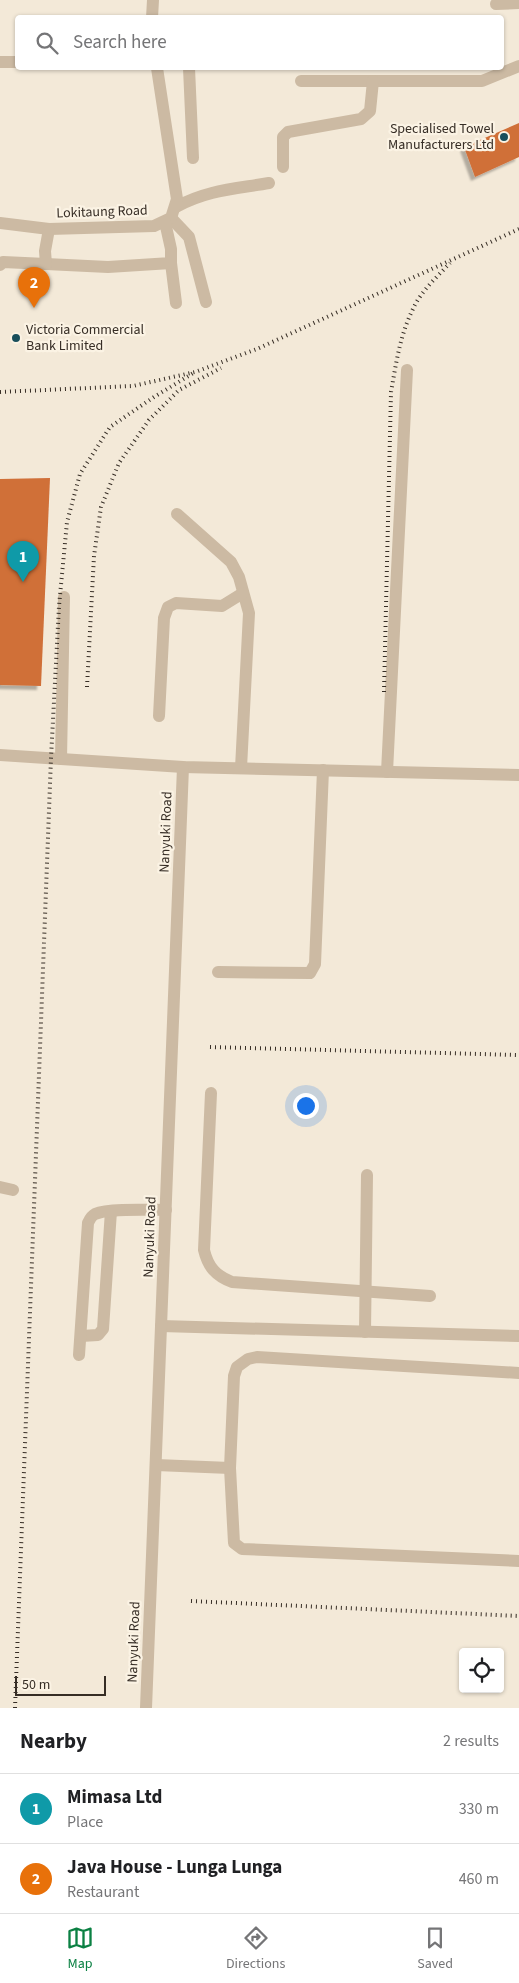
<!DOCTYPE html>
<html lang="en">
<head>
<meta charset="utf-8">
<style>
  :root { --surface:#fff; --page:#f2f2f2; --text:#202124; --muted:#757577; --line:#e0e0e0; --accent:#0b8043 }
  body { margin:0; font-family:"Source Sans 3",sans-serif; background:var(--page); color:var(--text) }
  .controls { position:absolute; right:15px; bottom:15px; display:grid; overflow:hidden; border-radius:5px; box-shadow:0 1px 4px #0004 }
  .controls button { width:45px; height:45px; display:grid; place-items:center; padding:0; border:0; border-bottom:1px solid var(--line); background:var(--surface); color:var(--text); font:25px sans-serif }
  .scale { position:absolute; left:15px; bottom:12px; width:91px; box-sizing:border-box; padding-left:5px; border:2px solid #362d25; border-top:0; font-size:14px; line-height:18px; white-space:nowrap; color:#362d25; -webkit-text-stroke:4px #fbf3e4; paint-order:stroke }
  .you { position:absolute; left:305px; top:1105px; width:18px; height:18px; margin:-12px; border:4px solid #fff; border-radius:50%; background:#1a73e8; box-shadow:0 0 0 8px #1a73e833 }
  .badge { display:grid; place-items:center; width:32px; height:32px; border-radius:50%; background:var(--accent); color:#fff; font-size:16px; font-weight:700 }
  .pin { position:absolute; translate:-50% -41px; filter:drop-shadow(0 1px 2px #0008) }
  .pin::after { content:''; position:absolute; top:26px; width:18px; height:15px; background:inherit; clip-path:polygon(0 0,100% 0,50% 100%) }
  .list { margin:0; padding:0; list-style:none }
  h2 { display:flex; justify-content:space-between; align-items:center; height:65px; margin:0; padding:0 20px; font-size:21px }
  h2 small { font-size:16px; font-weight:400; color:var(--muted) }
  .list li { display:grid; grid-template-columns:32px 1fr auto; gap:15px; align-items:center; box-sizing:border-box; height:70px; padding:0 20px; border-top:1px solid var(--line) }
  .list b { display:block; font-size:19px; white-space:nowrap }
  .list p { margin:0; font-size:16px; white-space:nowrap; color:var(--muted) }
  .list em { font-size:16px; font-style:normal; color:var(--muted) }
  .icon { flex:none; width:28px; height:28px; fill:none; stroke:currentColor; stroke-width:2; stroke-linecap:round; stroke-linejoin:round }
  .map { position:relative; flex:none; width:519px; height:1708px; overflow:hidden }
  .search { position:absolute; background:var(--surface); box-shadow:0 1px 4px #0004; left:15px; right:15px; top:15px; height:55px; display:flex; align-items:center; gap:12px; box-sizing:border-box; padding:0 18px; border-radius:5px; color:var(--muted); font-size:19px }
  .sheet { height:205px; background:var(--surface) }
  nav { display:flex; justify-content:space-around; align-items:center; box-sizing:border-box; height:70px; border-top:1px solid var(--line); background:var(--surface); font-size:14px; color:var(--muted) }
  nav a { display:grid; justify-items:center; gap:2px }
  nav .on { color:var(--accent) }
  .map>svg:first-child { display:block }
</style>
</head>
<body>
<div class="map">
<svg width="519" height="1708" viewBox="0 0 519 1708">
  <defs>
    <filter id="shadow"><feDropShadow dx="-4" dy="4" stdDeviation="1" flood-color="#0004"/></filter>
  </defs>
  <rect width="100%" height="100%" fill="#f3e9d8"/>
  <g fill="#d06f39" filter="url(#shadow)">
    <path d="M519,123V157L475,177L464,147Z"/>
    <path d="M50,478L41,686L0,685V479Z"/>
  </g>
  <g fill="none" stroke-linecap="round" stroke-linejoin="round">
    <g stroke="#ccbaa3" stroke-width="12">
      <path d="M496,4L519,3"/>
      <path d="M152,18L153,0"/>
      <path d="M0,62H18"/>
      <path d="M189,68L193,158"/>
      <path d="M301,81H482L519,66"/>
      <path d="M283,167V137L288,132L361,119L370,111L373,81"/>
      <path d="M176,207C207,190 235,189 269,183"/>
      <path d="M171,218L189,237L206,302"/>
      <path d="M0,223L49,229L154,226L171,218L177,199L157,68"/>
      <path d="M171,263L176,303"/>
      <path d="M46,264L108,267L171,263V249L165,222"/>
      <path d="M0,265L3,262L46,264L45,251L49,229"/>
      <path d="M177,514L231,562L239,577L249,613L241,768"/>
      <path d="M159,716L164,618L168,607L176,603L222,606L243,593"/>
      <path d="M0,755L183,767L519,775"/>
      <path d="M61,759L64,597"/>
      <path d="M387,772L407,370"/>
      <path d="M218,972L310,973L315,964L323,770"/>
      <path d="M211,1093L204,1250C208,1267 216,1276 232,1282L430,1296"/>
      <path d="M0,1187L13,1190"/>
      <path d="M161,1326L519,1336"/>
      <path d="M365,1332L367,1175"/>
      <path d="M81,1336L98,1335L103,1329L111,1211"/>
      <path d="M79,1355L88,1223C90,1219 91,1216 95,1214C109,1208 149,1210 166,1210"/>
      <path d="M519,1373L257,1357L248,1359L237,1367L234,1376L230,1468L234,1543L242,1549L519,1561"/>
      <path d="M156,1465L230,1468"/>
      <path d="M146,1708L183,767"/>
    </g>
    <g stroke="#362d25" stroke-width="4" stroke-dasharray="1 4" stroke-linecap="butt">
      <path d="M0,392L133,386L195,372L257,349L519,229"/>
      <path d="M87,687L94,556L101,507L119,463L149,420L179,390L221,368"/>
      <path d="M384,692L391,392C396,364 400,335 413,309C421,291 437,277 450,263"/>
      <path d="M210,1047L519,1055"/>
      <path d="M191,1601L519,1616"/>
      <path d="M15,1708L51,758L59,606L67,522L80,474L110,427L154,397L195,372"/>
    </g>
  </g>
  <g fill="#184e5b" stroke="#fbf3e4" stroke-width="2">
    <circle cx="504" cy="137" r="5"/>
    <circle cx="16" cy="338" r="5"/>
  </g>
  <g text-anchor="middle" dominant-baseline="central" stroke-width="4.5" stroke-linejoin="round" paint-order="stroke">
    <g font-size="14" fill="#362d25" stroke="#fbf3e4" text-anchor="end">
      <text x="494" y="129">Specialised Towel<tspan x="494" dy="16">Manufacturers Ltd</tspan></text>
      <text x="26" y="330" text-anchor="start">Victoria Commercial<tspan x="26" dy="16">Bank Limited</tspan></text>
    </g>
    <g font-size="14" fill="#362d25" stroke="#fbf3e4">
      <text transform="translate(102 212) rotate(-2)">Lokitaung Road</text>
      <text transform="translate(166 832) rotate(-88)">Nanyuki Road</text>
      <text transform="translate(150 1237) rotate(-88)">Nanyuki Road</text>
      <text transform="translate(134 1642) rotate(-88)">Nanyuki Road</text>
    </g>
  </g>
</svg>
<div class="controls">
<button><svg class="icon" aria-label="locate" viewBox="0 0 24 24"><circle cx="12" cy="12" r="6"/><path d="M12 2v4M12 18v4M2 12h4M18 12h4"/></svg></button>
</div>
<div class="scale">50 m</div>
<div class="you"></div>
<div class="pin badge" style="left:23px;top:582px;background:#0f9aa8">1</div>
<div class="pin badge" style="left:34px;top:308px;background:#e8710a">2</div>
<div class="search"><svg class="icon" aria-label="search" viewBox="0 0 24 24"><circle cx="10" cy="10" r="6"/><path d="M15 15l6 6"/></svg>Search here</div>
</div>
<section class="sheet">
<h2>Nearby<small>2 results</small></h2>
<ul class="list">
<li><span class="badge" style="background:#0f9aa8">1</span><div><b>Mimasa Ltd</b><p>Place</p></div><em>330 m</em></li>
<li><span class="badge" style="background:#e8710a">2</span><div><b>Java House - Lunga Lunga</b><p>Restaurant</p></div><em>460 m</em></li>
</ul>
</section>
<nav>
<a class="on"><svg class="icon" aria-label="map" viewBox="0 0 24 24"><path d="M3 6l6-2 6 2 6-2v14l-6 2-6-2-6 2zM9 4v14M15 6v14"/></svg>Map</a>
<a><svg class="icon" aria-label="directions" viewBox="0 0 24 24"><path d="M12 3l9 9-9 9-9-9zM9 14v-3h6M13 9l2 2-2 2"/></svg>Directions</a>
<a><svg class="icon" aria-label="saved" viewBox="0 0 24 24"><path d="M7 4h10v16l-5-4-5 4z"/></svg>Saved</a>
</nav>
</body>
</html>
